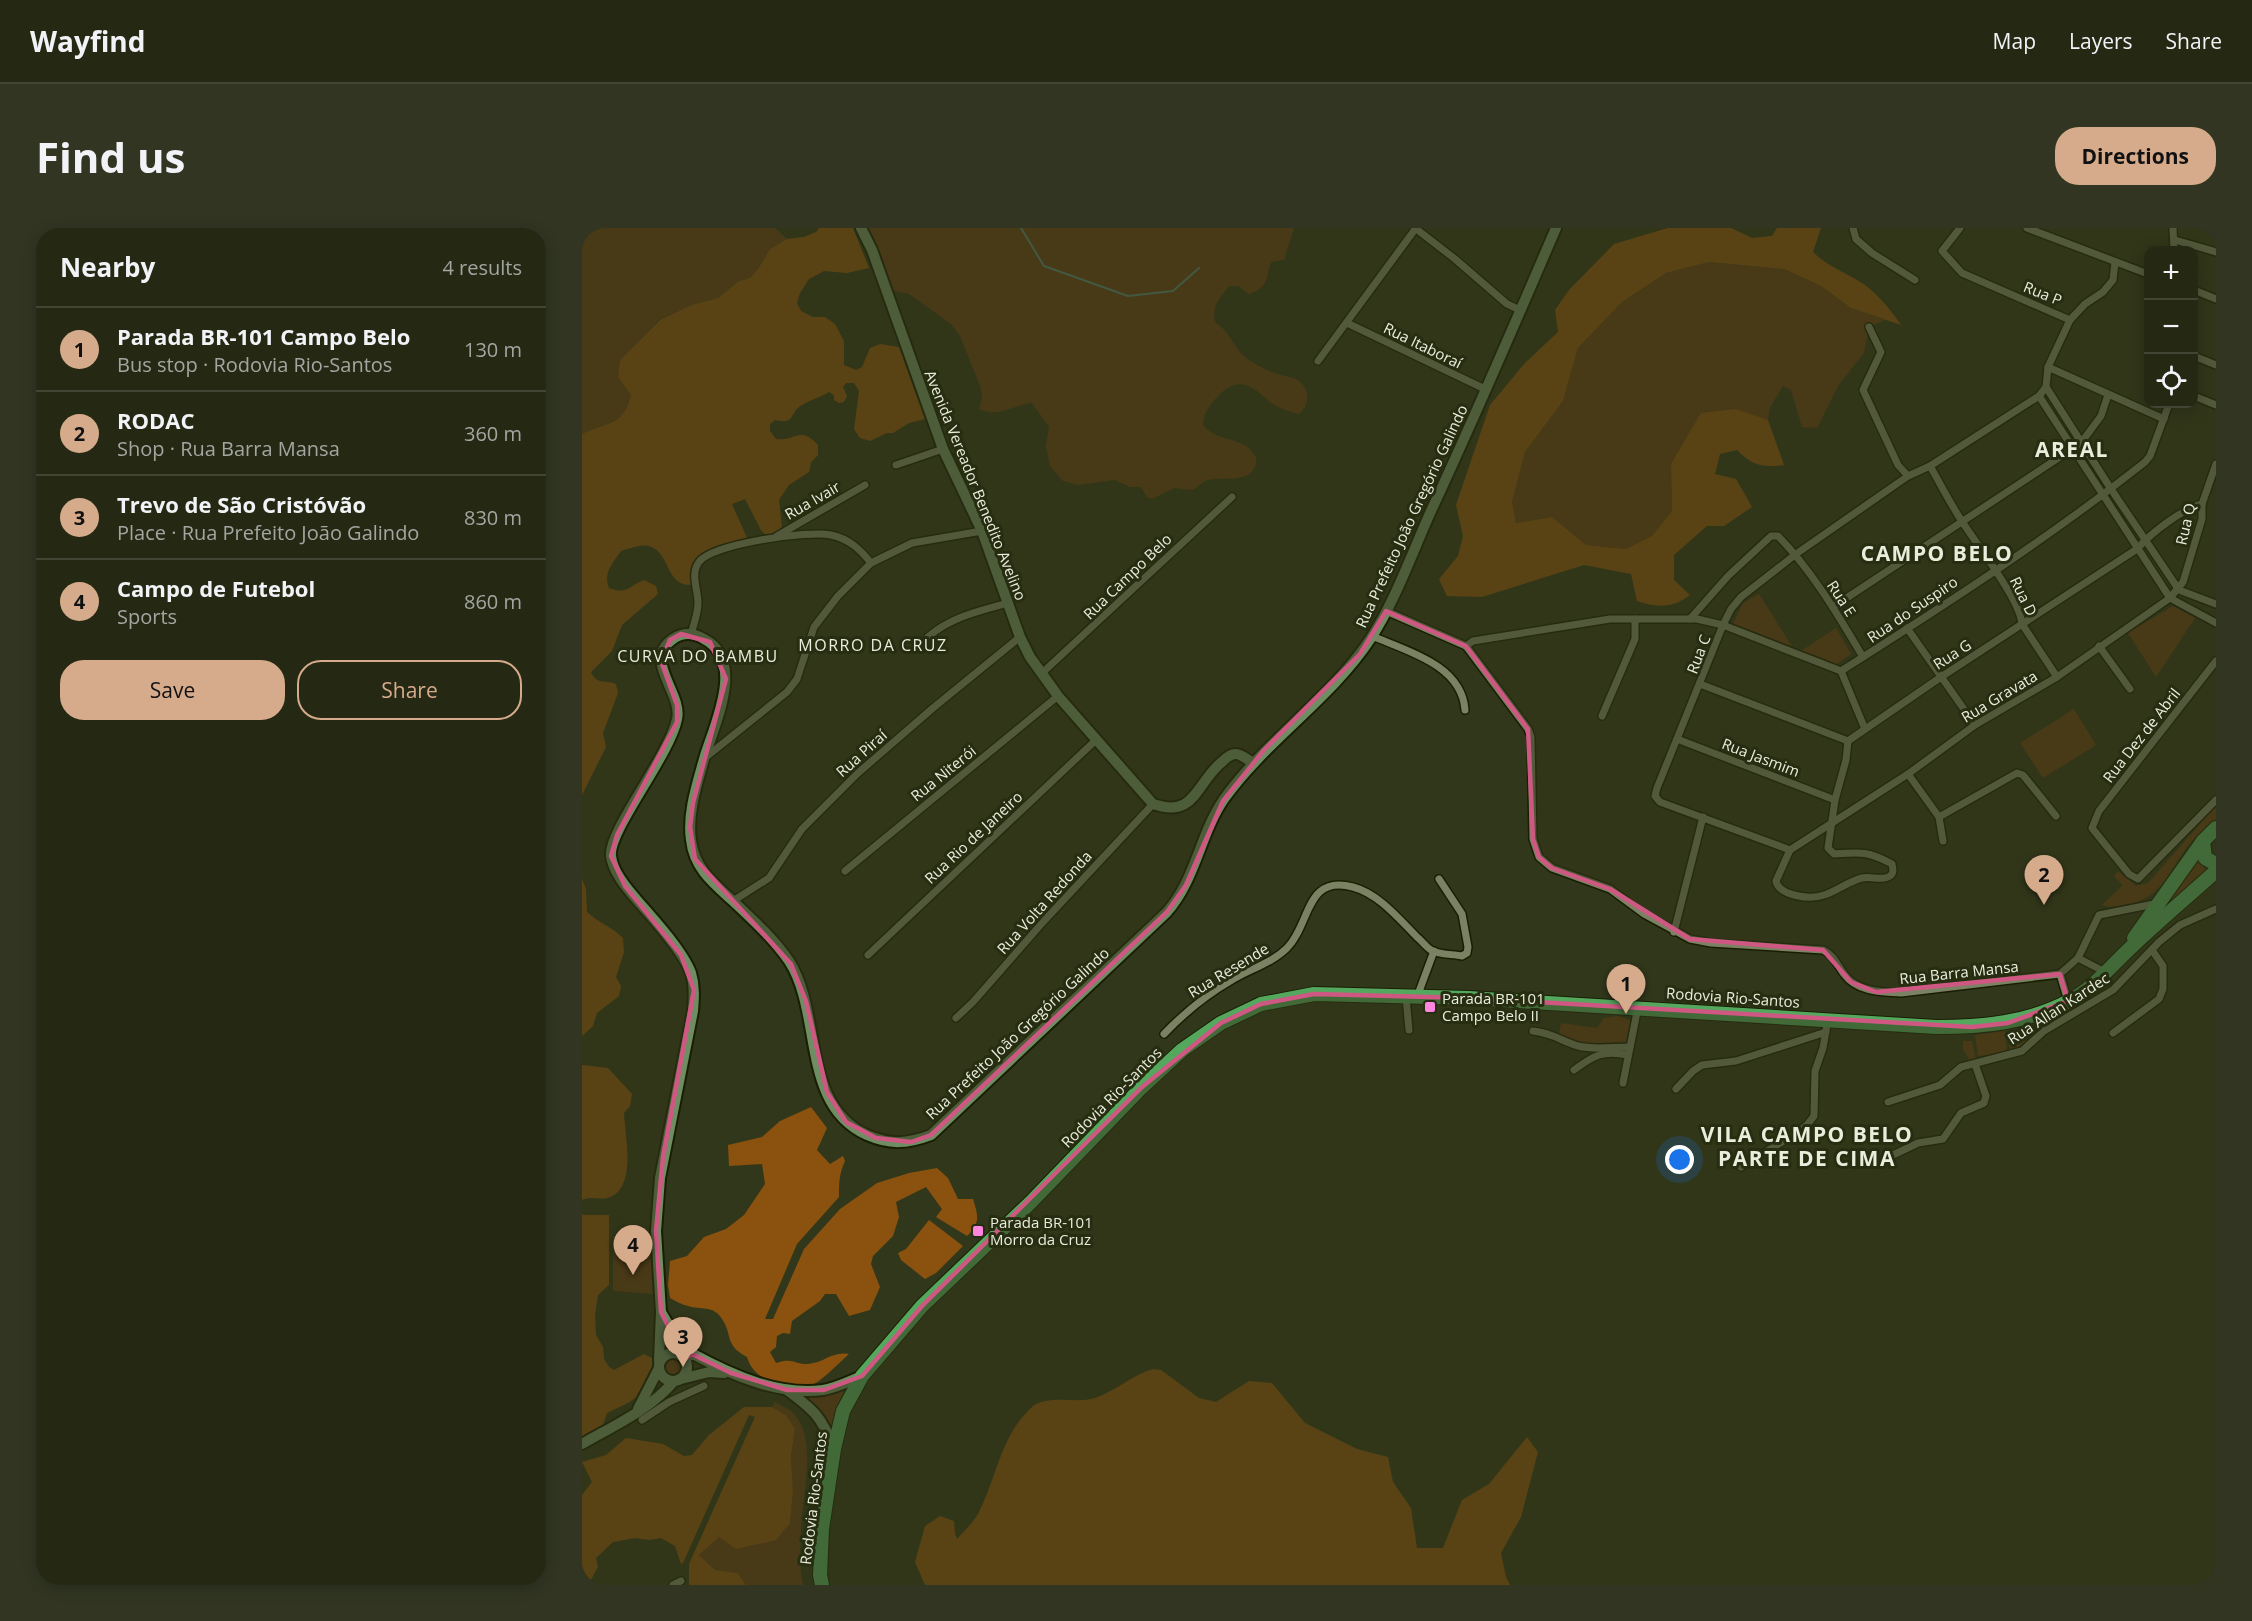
<!DOCTYPE html>
<html lang="en">
<head>
<meta charset="utf-8">
<style>
  :root { --surface:#252914; --page:#313522; --text:#f1f3f6; --muted:#a3a6a0; --line:#424534; --accent:#d6ab8b }
  body { margin:0; font-family:"Open Sans",sans-serif; background:var(--page); color:var(--text) }
  .controls { position:absolute; right:18px; top:18px; display:grid; overflow:hidden; border-radius:12px; box-shadow:0 3px 15px #0003 }
  .controls button { width:54px; height:54px; display:grid; place-items:center; padding:0; border:0; border-bottom:2px solid var(--line); background:var(--surface); color:var(--text); font:30px sans-serif }
  .you { position:absolute; left:1098px; top:932px; width:21px; height:21px; margin:-15px; border:4px solid #fff; border-radius:50%; background:#1a73e8; box-shadow:0 0 0 9px #1a73e833 }
  .badge { display:grid; place-items:center; width:39px; height:39px; border-radius:50%; background:var(--accent); color:#111; font-size:20px; font-weight:700 }
  .pin { position:absolute; translate:-50% -50px; filter:drop-shadow(0 2px 3px #0008) }
  .pin::after { content:''; position:absolute; top:32px; width:21px; height:18px; background:inherit; clip-path:polygon(0 0,100% 0,50% 100%) }
  .list { margin:0; padding:0; list-style:none }
  h2 { display:flex; justify-content:space-between; align-items:center; height:78px; margin:0; padding:0 24px; font-size:26px }
  h2 small { font-size:20px; font-weight:400; color:var(--muted) }
  .list li { display:grid; grid-template-columns:39px 1fr auto; gap:18px; align-items:center; box-sizing:border-box; height:84px; padding:0 24px; border-top:2px solid var(--line) }
  .list b { display:block; font-size:22px; white-space:nowrap }
  .list p { margin:0; font-size:20px; white-space:nowrap; color:var(--muted) }
  .list em { font-size:20px; font-style:normal; color:var(--muted) }
  .actions { display:flex; gap:12px; padding:18px 24px }
  .actions a { flex:1; padding:14px 0; border:2px solid var(--accent); border-radius:24px; text-align:center; font-size:21px; color:var(--accent) }
  .actions .main { background:var(--accent); color:#111 }
  .icon { flex:none; width:33px; height:33px; fill:none; stroke:currentColor; stroke-width:2; stroke-linecap:round; stroke-linejoin:round }
  .map { position:relative; flex:none; width:1634px; height:1357px; overflow:hidden; border-radius:24px }
  header { display:flex; align-items:center; gap:36px; box-sizing:border-box; height:84px; padding:0 30px; background:var(--surface); border-bottom:2px solid var(--line) }
  header strong { font-size:28px }
  nav { display:flex; gap:33px; margin-inline-start:auto; font-size:21px }
  .intro { display:flex; align-items:center; justify-content:space-between; box-sizing:border-box; height:144px; padding:0 36px }
  h1 { margin:0; font-size:42px }
  .button { padding:15px 27px; border-radius:24px; background:var(--accent); color:#111; font-size:21px; font-weight:700 }
  main { display:flex; gap:36px; padding:0 36px }
  aside { flex:1; background:var(--surface); border-radius:24px; box-shadow:0 3px 15px #0003 }
  .map>svg:first-child { display:block }
</style>
</head>
<body>
<header>
<strong>Wayfind</strong>
<nav><a>Map</a><a>Layers</a><a>Share</a></nav>
</header>
<div class="intro"><h1>Find us</h1><a class="button">Directions</a></div>
<main>
<aside>
<h2>Nearby<small>4 results</small></h2>
<ul class="list">
<li><span class="badge">1</span><div><b>Parada BR-101 Campo Belo</b><p>Bus stop · Rodovia Rio-Santos</p></div><em>130 m</em></li>
<li><span class="badge">2</span><div><b>RODAC</b><p>Shop · Rua Barra Mansa</p></div><em>360 m</em></li>
<li><span class="badge">3</span><div><b>Trevo de São Cristóvão</b><p>Place · Rua Prefeito João Galindo</p></div><em>830 m</em></li>
<li><span class="badge">4</span><div><b>Campo de Futebol</b><p>Sports</p></div><em>860 m</em></li>
</ul>
<div class="actions"><a class="main">Save</a><a>Share</a></div>
</aside>
<div class="map">
<svg width="1634" height="1357" viewBox="0 0 1634 1357">
  <rect width="100%" height="100%" fill="#31371a"/>
  <g fill="#653d15">
    <path d="M0,0H193L205,11L188,21L176,41L168,50L157,53L136,70L109,77L77,92L38,132L36,149L49,167C41,199 26,193 0,206Z"/>
    <path d="M279,0H712L702,32L689,34C683,52 687,59 667,66L656,58H647C638,70 629,78 633,94C650,106 649,116 663,129C671,135 682,141 692,145C700,148 711,148 718,154C729,164 727,178 717,186C708,184 699,181 691,176C686,174 684,170 680,167C664,152 650,153 636,168C627,178 622,184 621,197C635,215 661,208 672,226C675,230 675,234 673,239C665,256 641,248 626,252C621,253 616,258 611,262L592,260L570,271L565,269L559,259H548L533,252L496,257L481,253L468,238L464,219L467,199L450,175C431,177 416,190 397,181L400,170L399,160L378,108L369,96L327,66L304,61Z"/>
    <path d="M1127,34L1202,41L1239,58L1269,80L1303,92L1287,99L1282,125L1256,158L1235,200L1220,199L1209,162L1201,158L1188,180L1186,192L1153,181L1089,236L1090,283L1070,308L1044,321L1004,317L970,289L934,295L930,274L943,224L981,173L996,120L1040,74L1084,45Z"/>
    <path d="M1177,366L1211,420L1151,396L1161,375Z"/>
    <path d="M1591,378L1613,390L1574,449L1546,405Z"/>
    <path d="M1254,400L1269,426L1252,438L1219,423Z"/>
    <path d="M1492,481L1514,517L1461,550L1438,515Z"/>
    <path d="M1634,578V592C1626,599 1617,606 1609,614C1586,641 1583,670 1543,677C1535,678 1528,680 1520,677L1541,657L1532,648L1536,643L1554,658L1566,655Z"/>
    <path d="M1614,630L1622,640L1630,642L1570,694Z"/>
    <path d="M1037,788L1048,792L1051,795L1046,817H1000L977,807L979,795L1015,800L1022,790Z"/>
    <path d="M1457,797L1461,802L1448,816L1428,823L1426,809Z"/>
    <path d="M1423,803L1425,824L1396,828L1393,807Z"/>
    <path d="M1381,813H1390L1394,832L1388,833L1381,821Z"/>
    <path d="M68,1005L71,1066L31,1063V1008Z"/>
    <circle cx="91" cy="1139" r="10"/>
    <path d="M265,1157L254,1181L249,1199L239,1184L221,1168L241,1167Z"/>
    <path d="M193,1174C199,1178 208,1181 212,1186C236,1212 220,1269 219,1301C218,1320 217,1339 221,1357H164L156,1345L133,1342L117,1327L137,1309L208,1295L211,1263L209,1228L213,1202L204,1187L190,1179Z"/>
  </g>
  <g fill="#8b510f">
    <path d="M237,0H271L287,40L265,45L242,43L227,51L218,65L215,75L219,83L231,89H243L253,96L262,113V137L274,142L280,139L288,120L298,116L317,119L343,191L327,195L311,205H305L288,213L278,210L272,201L277,163L272,155H264L261,159L265,168L262,174L257,175L252,172V167L247,164C239,169 228,172 220,177C206,185 215,197 193,192L188,196V203L194,211C214,214 217,197 236,217V227L229,234L227,244L207,257L197,272L200,299L193,306L184,307L179,302L163,271L150,276L166,312C147,316 113,320 109,343C108,348 110,352 109,357C80,359 90,313 57,318C51,319 45,321 39,323C30,336 21,345 27,360C46,367 46,358 62,352L74,358L76,366L40,397L30,423L9,444C14,457 25,452 34,456L36,465L21,505L24,519L0,567V206C26,193 41,199 49,167L36,149L38,132L78,92L109,77L136,70L157,53L168,50L176,41L188,21L205,11L222,9L234,4Z"/>
    <path d="M1086,0H1149L1170,10L1190,8L1195,0H1239L1231,24C1246,39 1263,44 1280,55C1296,66 1308,81 1319,97L1269,80L1239,58L1202,41L1127,34L1084,45L1040,74L996,120L981,173L943,224L930,274L934,295L970,289L1004,317L1044,321L1070,308L1090,283L1089,236L1119,185L1154,181L1186,192L1202,237C1180,240 1170,237 1155,222L1138,226L1133,246L1154,251L1170,279L1142,298H1125L1092,327V352L1108,367C1091,380 1075,380 1055,373L1049,346L1002,337L900,369L865,368L857,351L876,328L881,308L874,277L908,177L943,135L976,104L973,82L987,62L1032,16Z"/>
    <path d="M0,651L4,661L5,684C17,695 30,699 41,710L42,724L34,749L39,758L37,768L15,785L11,798L0,808Z"/>
    <path d="M0,837L26,840L50,866L48,878L42,885C43,907 55,959 28,969C18,973 9,967 0,972Z"/>
    <path d="M229,879L245,900L235,922L248,936L261,928L263,933C257,946 257,955 257,969L215,1016L183,1091H191L222,1021L258,981L295,955L327,945L355,940L366,950L376,971H391C396,987 399,995 385,1008L354,989L360,981L344,959L314,974L317,989L311,1008L291,1028L289,1036L298,1059L288,1082L267,1088L254,1066H243L238,1073L210,1093L208,1106L201,1105L195,1108L194,1119L188,1124L194,1135C212,1129 213,1137 226,1136C244,1134 250,1123 267,1126C260,1132 239,1154 231,1156C228,1158 221,1157 217,1157C196,1158 171,1151 165,1129C142,1117 151,1107 140,1091C132,1077 118,1082 106,1078C100,1077 94,1073 88,1070L86,1057L88,1033L105,1028L122,1009L144,1001L162,987L183,956L180,936L147,938L146,917L180,909L198,893Z"/>
    <path d="M0,985L1,987H27V1057L16,1067L13,1087L14,1107L21,1119L22,1131L27,1139L32,1142L62,1126L70,1130C73,1141 62,1161 54,1169C47,1176 34,1180 25,1185L20,1200L0,1211Z"/>
    <path d="M347,992L381,1018L354,1045L343,1051L319,1032L316,1025L324,1021Z"/>
    <path d="M571,1141L579,1142L617,1170L634,1174L667,1153L690,1155L723,1195L775,1221L806,1229L811,1254L829,1280L835,1320H861L880,1272L907,1256L945,1209L956,1224L939,1289L919,1325L924,1349L928,1357H343L333,1334L343,1298L358,1288L372,1293L373,1305L375,1311C382,1303 391,1295 396,1286C415,1250 418,1208 450,1179C465,1166 496,1176 513,1170C534,1163 550,1147 571,1141Z"/>
    <path d="M162,1179H190L204,1187L213,1201L209,1228L211,1263L208,1295L194,1312L154,1321L137,1309L117,1327L133,1342L156,1345L164,1357H107V1336L173,1189L167,1187L101,1335L99,1336L93,1318L79,1310L67,1312L53,1310L31,1314L14,1330L16,1339L6,1357H0V1267L10,1254L0,1234L24,1227L44,1210L81,1216L102,1228L110,1227L127,1207Z"/>
  </g>
  <g fill="none" stroke-linecap="round" stroke-linejoin="round">
    <path stroke="#588274" stroke-width="2" d="M439,0L462,38L546,68L591,63L617,40"/>
    <g stroke="#191e03" stroke-width="10">
      <g id="street">
        <path d="M833,0L873,31L925,76L938,82"/>
        <path d="M1271,0L1274,11L1290,25L1333,52"/>
        <path d="M1378,0L1360,23L1380,45L1488,92"/>
        <path d="M1445,0L1566,46"/>
        <path d="M1591,0L1592,22"/>
        <path d="M1593,12L1634,24"/>
        <path d="M1533,34L1531,52L1521,64L1503,76L1488,92L1466,139L1464,159L1457,168L1348,238L1326,248L1214,326L1159,369L1149,381L1141,397L1075,560L1073,568L1078,574L1208,622L1326,546L1393,497L1475,449L1588,370L1601,354L1620,291V276L1634,236"/>
        <path d="M1612,62L1634,71"/>
        <path d="M765,95L905,162"/>
        <path d="M1287,99L1299,124L1281,162L1316,237L1326,248"/>
        <path d="M1612,128L1634,137"/>
        <path d="M736,133L834,0"/>
        <path d="M1466,139L1582,191"/>
        <path d="M1464,159L1529,261L1597,362L1634,376"/>
        <path d="M1457,168L1588,370L1634,395"/>
        <path d="M1612,168L1634,177"/>
        <path d="M314,237L361,221"/>
        <path d="M1348,238C1359,257 1369,277 1381,295C1396,318 1438,372 1440,396L1475,449"/>
        <path d="M195,308L283,257"/>
        <path d="M1251,379L1499,215L1519,188L1526,167"/>
        <path d="M804,383L884,418L946,501L949,509L951,611L957,629L970,640L1028,661L1062,686L1108,711L1129,715L1241,722C1252,727 1255,737 1262,746C1275,764 1299,764 1319,765L1478,746L1496,730L1517,687L1577,675"/>
        <path d="M1108,391L1146,348L1189,308H1196C1231,344 1256,387 1281,429"/>
        <path d="M1325,400L1393,497"/>
        <path d="M109,406C112,396 116,385 116,375C116,361 108,346 117,334C129,316 227,302 249,307C267,311 278,321 289,335"/>
        <path d="M790,408C825,423 880,437 883,482"/>
        <path d="M346,409C369,389 397,383 426,375"/>
        <path d="M884,418L891,413L1028,391H1115L1141,397L1259,443"/>
        <path d="M1517,418L1548,461"/>
        <path d="M1634,433L1517,583L1510,600L1547,646L1556,651L1634,572"/>
        <path d="M1259,443C1363,377 1467,310 1563,234L1568,228L1587,176"/>
        <path d="M1259,443L1283,501"/>
        <path d="M459,446L650,269"/>
        <path d="M1118,456L1266,513"/>
        <path d="M1020,488L1053,411V391"/>
        <path d="M1095,511L1253,572"/>
        <path d="M1266,513L1359,449L1555,321C1569,305 1600,281 1620,276"/>
        <path d="M124,529L205,464L215,451L232,399L256,368L289,335L330,315L400,303"/>
        <path d="M1326,546L1357,589L1361,613"/>
        <path d="M1357,589L1435,545L1441,547L1474,588"/>
        <path d="M1208,622L1194,653C1197,668 1229,672 1242,667C1255,663 1267,653 1280,650C1288,648 1301,653 1308,648C1312,645 1311,641 1310,636C1286,623 1279,624 1252,626L1246,620L1253,572L1264,532L1266,513"/>
        <path d="M263,643L476,468"/>
        <path d="M151,673L187,650L220,601L276,545L351,480L438,409"/>
        <path d="M1092,704L1121,589"/>
        <path d="M286,727L515,511"/>
        <path d="M1496,730L1523,744"/>
        <path d="M1478,746L1486,773"/>
        <path d="M824,769L827,802"/>
        <path d="M835,769L852,723"/>
        <path d="M374,790L391,774L461,694L571,576"/>
        <path d="M951,803C971,805 979,813 996,818C1012,822 1031,819 1048,819"/>
        <path d="M1531,805L1577,771L1581,761V738L1570,722"/>
        <path d="M582,806C603,784 624,767 650,752C668,741 690,735 705,720C729,696 723,646 771,659C797,666 817,691 835,709C840,713 844,719 849,722C856,727 871,726 880,728L885,725L886,719L880,686L857,651"/>
        <path d="M992,842C1012,827 1021,822 1046,827"/>
        <path d="M1041,855L1056,779"/>
        <path d="M1094,861L1111,843L1120,837L1154,833L1244,804"/>
        <path d="M1306,874L1358,857L1379,839L1440,823L1462,803L1531,762L1577,714L1598,697L1634,681"/>
        <path d="M1311,927L1336,915L1361,911L1379,885L1402,875L1404,868L1393,836"/>
        <path d="M1159,939L1213,906L1225,897L1232,888L1233,843L1241,820L1246,791"/>
        <path d="M60,1192L87,1174L122,1158"/>
        <path d="M91,1357L99,1353"/>
      </g>
    </g>
    <g stroke="#191e03" stroke-width="14">
      <g id="secondary">
        <path d="M279,0L290,22L361,221L400,303L438,409L448,429L476,468L571,576C614,591 614,554 641,533C644,530 649,526 654,526C659,526 666,532 671,535"/>
        <path d="M79,1084L92,1106L99,1127"/>
        <circle cx="91" cy="1139" r="14"/>
        <path d="M103,1131L108,1127H113C150,1147 197,1168 241,1162C254,1160 268,1153 280,1148"/>
        <path d="M77,1133L79,1084L74,1003L78,950L111,783C112,771 113,758 109,745C101,723 70,689 54,671C44,659 31,644 29,628C26,603 88,527 95,491C101,465 60,432 91,411C101,404 112,405 122,411C165,433 131,499 122,531C115,556 105,586 109,612C112,640 131,655 151,673C171,692 192,711 207,733C241,785 218,877 285,907C308,917 325,916 349,907L585,684C614,651 618,606 642,571C685,511 749,471 789,410C814,371 830,325 849,283C893,189 933,95 974,0"/>
        <path d="M99,1151L127,1144L142,1145"/>
        <path d="M205,1162C232,1182 240,1189 252,1221"/>
        <path d="M56,1181L76,1142"/>
        <path d="M0,1216C31,1198 69,1181 92,1153"/>
      </g>
    </g>
    <g stroke="#191e03" stroke-width="16">
      <g id="highway">
        <path d="M1621,613L1623,630L1634,636"/>
        <path d="M1552,710L1621,613L1634,600"/>
        <path d="M240,1357L238,1347L240,1301L252,1221L261,1183L280,1148L340,1078L449,974L560,859L600,822L639,795L679,776L732,766L887,770L1354,799C1401,799 1445,795 1487,773C1508,762 1523,745 1539,729C1569,699 1602,672 1634,643"/>
      </g>
    </g>
    <use href="#street" stroke="#7b8263" stroke-width="7"/>
    <use href="#secondary" stroke="#6f8d62" stroke-width="10"/>
    <use href="#highway" stroke="#54a85e" stroke-width="14"/>
  </g>
  <path d="M0 0H1634V1357H0ZM804,383L884,418L946,501L951,611L957,629L970,640L1028,661L1108,711L1241,722L1269,754L1294,764L1478,746L1486,773L1426,795L1390,799L887,770L732,766L679,776L639,795L560,859L340,1078L280,1148L242,1162H205L149,1145L110,1126L103,1131L79,1084L74,1003L81,929L112,762L99,727L43,658L29,628L35,607L95,494V477L79,433L88,412L99,406L128,414L144,451L111,575L108,599L113,631L209,736L224,773L245,864L264,894L294,910L329,914L349,907L585,684L604,657L641,573L682,522L778,426Z" fill="#31371a" fill-opacity=".55" fill-rule="evenodd"/>
  <path fill="none" stroke="#ce5882" stroke-width="4.5" stroke-linejoin="round" d="M804,383L884,418L946,501L951,611L957,629L970,640L1028,661L1108,711L1241,722L1269,754L1294,764L1478,746L1486,773L1426,795L1390,799L887,770L732,766L679,776L639,795L560,859L340,1078L280,1148L242,1162H205L149,1145L110,1126L103,1131L79,1084L74,1003L81,929L112,762L99,727L43,658L29,628L35,607L95,494V477L79,433L88,412L99,406L128,414L144,451L111,575L108,599L113,631L209,736L224,773L245,864L264,894L294,910L329,914L349,907L585,684L604,657L641,573L682,522L778,426Z"/>
  <g fill="#ff85df" stroke="#272d10" stroke-width="2">
    <rect x="842" y="773" width="12" height="12" rx="3"/>
    <rect x="390" y="997" width="12" height="12" rx="3"/>
  </g>
  <g text-anchor="middle" dominant-baseline="central" stroke-width="6" stroke-linejoin="round" paint-order="stroke">
    <g font-size="15" fill="#e9eddc" stroke="#272d10">
      <text transform="translate(1461 65) rotate(22)">Rua P</text>
      <text transform="translate(841 117) rotate(26)">Rua Itaboraí</text>
      <text transform="translate(394 257) rotate(68)">Avenida Vereador Benedito Avelino</text>
      <text transform="translate(230 272) rotate(-30)">Rua Ivair</text>
      <text transform="translate(829 288) rotate(-65)">Rua Prefeito João Gregório Galindo</text>
      <text transform="translate(1603 296) rotate(-77)">Rua Q</text>
      <text transform="translate(545 348) rotate(-44)">Rua Campo Belo</text>
      <text transform="translate(1442 368) rotate(64)">Rua D</text>
      <text transform="translate(1260 370) rotate(57)">Rua E</text>
      <text transform="translate(1330 381) rotate(-34)">Rua do Suspiro</text>
      <text transform="translate(1116 426) rotate(-69)">Rua C</text>
      <text transform="translate(1370 426) rotate(-33)">Rua G</text>
      <text transform="translate(1417 468) rotate(-31)">Rua Gravata</text>
      <text transform="translate(1559 507) rotate(-52)">Rua Dez de Abril</text>
      <text transform="translate(279 525) rotate(-42)">Rua Piraí</text>
      <text transform="translate(1179 529) rotate(21)">Rua Jasmim</text>
      <text transform="translate(361 545) rotate(-39)">Rua Niterói</text>
      <text transform="translate(391 609) rotate(-43)">Rua Rio de Janeiro</text>
      <text transform="translate(462 674) rotate(-48)">Rua Volta Redonda</text>
      <text transform="translate(646 742) rotate(-31)">Rua Resende</text>
      <text transform="translate(1377 744) rotate(-6)">Rua Barra Mansa</text>
      <text transform="translate(1151 769) rotate(4)">Rodovia Rio-Santos</text>
      <text transform="translate(1476 780) rotate(-33)">Rua Allan Kardec</text>
      <text transform="translate(435 805) rotate(-43)">Rua Prefeito João Gregório Galindo</text>
      <text transform="translate(529 869) rotate(-45)">Rodovia Rio-Santos</text>
      <text transform="translate(231 1270) rotate(-83)">Rodovia Rio-Santos</text>
    </g>
    <g font-size="15" fill="#e9eddc" stroke="#272d10" text-anchor="start">
      <text x="860" y="770">Parada BR-101<tspan x="860" dy="17">Campo Belo II</tspan></text>
      <text x="408" y="994">Parada BR-101<tspan x="408" dy="17">Morro da Cruz</tspan></text>
    </g>
    <g font-size="16" letter-spacing="1.5" fill="#e9eddc" stroke="#272d10">
      <text x="291" y="417">MORRO DA CRUZ</text>
      <text x="116" y="428">CURVA DO BAMBU</text>
    </g>
    <g font-size="21" font-weight="bold" letter-spacing="1.5" fill="#e9eddc" stroke="#272d10">
      <text x="1490" y="221">AREAL</text>
      <text x="1355" y="325">CAMPO BELO</text>
      <text x="1225" y="906">VILA CAMPO BELO<tspan x="1225" dy="24">PARTE DE CIMA</tspan></text>
    </g>
  </g>
</svg>
<div class="controls">
<button>+</button>
<button>−</button>
<button><svg class="icon" aria-label="locate" viewBox="0 0 24 24"><circle cx="12" cy="12" r="6"/><path d="M12 2v4M12 18v4M2 12h4M18 12h4"/></svg></button>
</div>
<div class="you"></div>
<div class="pin badge" style="left:1044px;top:786px">1</div>
<div class="pin badge" style="left:1462px;top:677px">2</div>
<div class="pin badge" style="left:101px;top:1139px">3</div>
<div class="pin badge" style="left:51px;top:1047px">4</div>
</div>
</main>
</body>
</html>
